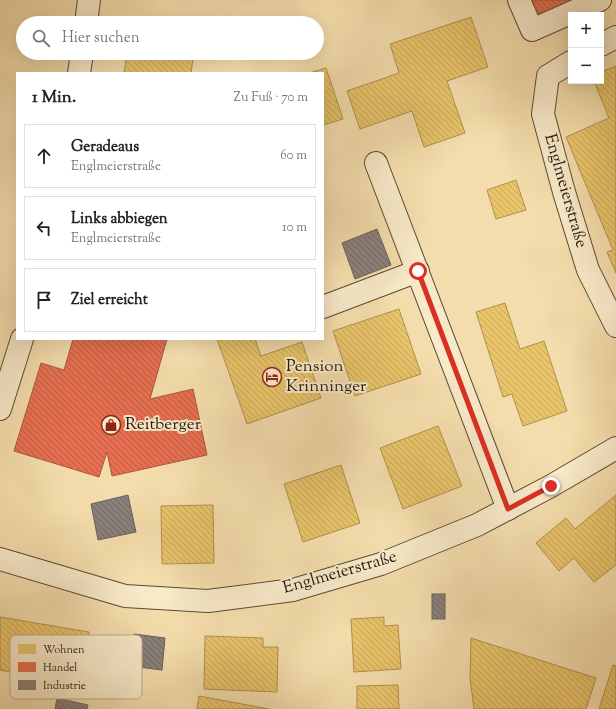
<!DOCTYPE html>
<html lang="de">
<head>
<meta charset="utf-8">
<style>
  :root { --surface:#fff; --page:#f6f6f6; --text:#222; --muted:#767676; --line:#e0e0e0 }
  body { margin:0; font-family:"Sorts Mill Goudy",serif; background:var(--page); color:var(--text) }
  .controls { position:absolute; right:12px; top:12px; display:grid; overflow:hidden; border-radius:0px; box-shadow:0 4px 16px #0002 }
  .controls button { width:36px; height:36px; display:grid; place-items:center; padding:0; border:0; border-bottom:1px solid var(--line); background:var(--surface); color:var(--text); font:20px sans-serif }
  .stop { position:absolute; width:12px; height:12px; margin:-9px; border:3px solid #d93025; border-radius:50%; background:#fff }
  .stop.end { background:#d93025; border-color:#fff; box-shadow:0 1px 4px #0008 }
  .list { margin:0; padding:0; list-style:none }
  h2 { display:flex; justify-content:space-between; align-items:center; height:52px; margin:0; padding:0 16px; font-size:17px }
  h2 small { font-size:13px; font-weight:400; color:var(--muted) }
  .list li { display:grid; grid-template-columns:26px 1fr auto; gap:12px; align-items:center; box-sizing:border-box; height:64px; margin:0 8px 8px; padding:0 8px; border:1px solid var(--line); border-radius:0px }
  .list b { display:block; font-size:15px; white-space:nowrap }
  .list p { margin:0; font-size:13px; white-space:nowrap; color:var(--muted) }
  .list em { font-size:13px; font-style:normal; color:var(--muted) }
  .icon { flex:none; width:22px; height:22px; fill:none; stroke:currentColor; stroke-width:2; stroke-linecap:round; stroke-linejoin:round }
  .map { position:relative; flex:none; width:616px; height:709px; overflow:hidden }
  .search { position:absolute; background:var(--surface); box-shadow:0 4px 16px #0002; left:16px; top:16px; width:308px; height:44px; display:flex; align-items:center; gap:10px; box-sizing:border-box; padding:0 14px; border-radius:22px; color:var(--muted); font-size:15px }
  .panel { position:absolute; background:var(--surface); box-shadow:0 4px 16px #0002; left:16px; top:72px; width:308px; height:268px; border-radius:0px }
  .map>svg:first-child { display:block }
</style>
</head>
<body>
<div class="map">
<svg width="616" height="709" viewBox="0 0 616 709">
  <defs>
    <pattern id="homes-back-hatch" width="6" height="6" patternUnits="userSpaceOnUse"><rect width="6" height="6" fill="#e9c46a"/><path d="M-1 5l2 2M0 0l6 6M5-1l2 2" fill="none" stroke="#c8a85b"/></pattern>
    <pattern id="shops-back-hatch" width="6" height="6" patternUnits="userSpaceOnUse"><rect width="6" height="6" fill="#e76f51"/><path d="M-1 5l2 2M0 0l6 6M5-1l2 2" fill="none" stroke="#bb5a42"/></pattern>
    <pattern id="industry-back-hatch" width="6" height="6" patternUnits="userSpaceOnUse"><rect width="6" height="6" fill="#8a817c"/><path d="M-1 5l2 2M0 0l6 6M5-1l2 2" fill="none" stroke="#716964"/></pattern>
  </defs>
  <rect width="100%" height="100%" fill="#f4ddac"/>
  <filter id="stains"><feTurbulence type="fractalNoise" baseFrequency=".005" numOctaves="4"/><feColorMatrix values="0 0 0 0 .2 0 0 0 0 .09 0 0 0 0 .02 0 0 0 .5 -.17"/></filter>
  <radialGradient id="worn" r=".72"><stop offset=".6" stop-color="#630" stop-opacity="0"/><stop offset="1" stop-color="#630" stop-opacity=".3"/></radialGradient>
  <g fill="url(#homes-back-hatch)" stroke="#ae914e">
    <path d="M471,17L488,67L447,81L465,133L424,147L412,111L360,129L347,91L399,73L390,44Z"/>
    <path d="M127,53H152L193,59L191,73H124Z"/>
    <path d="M616,66V273L607,252L613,250L566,137L609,118L594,81H601V72Z"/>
    <path d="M326,68L343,119L323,125V73H309Z"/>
    <path d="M516,180L526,210L496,219L487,190Z"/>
    <path d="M505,303L520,349L544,341L567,411L523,426L512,394L503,397L476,312Z"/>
    <path d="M399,309L421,374L355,396L333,331Z"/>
    <path d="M217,339H255L261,356L302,342L321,398L247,424Z"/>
    <path d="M438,426L462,486L403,509L380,448Z"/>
    <path d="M341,465L360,523L303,542L284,484Z"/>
    <path d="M616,495V565L594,582L574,558L559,571L536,543L566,518L575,529Z"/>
    <path d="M213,505L214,563L162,564L161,506Z"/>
    <path d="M0,617L89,632L79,685L0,670Z"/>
    <path d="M384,617V626L398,625L401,669L354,672L351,619Z"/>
    <path d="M205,636L263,638V647H278L277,692L204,689Z"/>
    <path d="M471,638L596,678L586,709H474L470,678Z"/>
    <path d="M613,665L616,666V709H599Z"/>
    <path d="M398,685L399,709H357V686Z"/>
    <path d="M199,696L269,709H197Z"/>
  </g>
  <g fill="url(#shops-back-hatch)" stroke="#ac563d">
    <path d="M532,0H573L540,16Z"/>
    <path d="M73,339H167L150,399L193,389L207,455L112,476L107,452L99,477L14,451L41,363L64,370Z"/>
  </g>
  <g fill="url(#industry-back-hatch)" stroke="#6b625b">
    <path d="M377,229L391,265L355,279L342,243Z"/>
    <path d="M128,495L136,532L98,540L91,504Z"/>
    <rect x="432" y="594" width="13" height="25"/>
    <path d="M134,634L165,638L162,670L130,666Z"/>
    <path d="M57,698L88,705L87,709H55Z"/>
  </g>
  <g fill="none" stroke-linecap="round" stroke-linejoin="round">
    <g stroke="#584b35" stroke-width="24">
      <g id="minor">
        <path d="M519,0L532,30L600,0"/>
        <path d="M86,23L89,0"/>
        <path d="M601,45L616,37"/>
        <path d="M571,62L548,76L543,114L564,192L588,270L616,326"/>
        <path d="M79,73L82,53"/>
        <path d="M376,163L508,509"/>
        <path d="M323,307L418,271"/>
        <path d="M0,409L22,339"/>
        <path d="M0,559L125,596L208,601L293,590L381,564L477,525L551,486L616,448"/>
      </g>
    </g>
    <use href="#minor" stroke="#f8e9c9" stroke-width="22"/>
  </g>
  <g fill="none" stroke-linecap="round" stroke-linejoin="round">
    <path stroke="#d93025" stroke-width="5" d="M418,271L508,509L551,486"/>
  </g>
  <defs>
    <g id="hotel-ring" transform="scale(1)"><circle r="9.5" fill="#f8e9c9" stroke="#8f2418" stroke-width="1.5"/><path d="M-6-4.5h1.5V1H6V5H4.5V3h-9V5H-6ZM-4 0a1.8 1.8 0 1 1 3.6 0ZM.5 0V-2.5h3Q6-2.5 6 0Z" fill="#8f2418"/></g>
    <g id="shop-ring" transform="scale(1)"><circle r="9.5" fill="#f8e9c9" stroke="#8f2418" stroke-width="1.5"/><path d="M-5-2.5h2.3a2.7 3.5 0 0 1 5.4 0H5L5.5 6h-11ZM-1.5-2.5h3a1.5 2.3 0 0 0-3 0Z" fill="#8f2418"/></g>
  </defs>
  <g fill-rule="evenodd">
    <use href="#hotel-ring" x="272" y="377"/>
    <use href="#shop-ring" x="111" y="425"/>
  </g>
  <g text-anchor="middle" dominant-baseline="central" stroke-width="4" stroke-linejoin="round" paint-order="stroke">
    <g font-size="17" fill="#241a0d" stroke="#f8e9c9">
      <text transform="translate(565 191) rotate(74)">Englmeierstraße</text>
      <text transform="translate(340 573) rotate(-16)">Englmeierstraße</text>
    </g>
    <g font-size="17" fill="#241a0d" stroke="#f8e9c9" text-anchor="start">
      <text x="286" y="367">Pension<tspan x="286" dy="20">Krinninger</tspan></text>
      <text x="125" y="425">Reitberger</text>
    </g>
  </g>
  <rect x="10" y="635" width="132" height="64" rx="6" fill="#f8e9c9" stroke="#b8ab91" stroke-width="1"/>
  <rect x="18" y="644" width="18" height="10" fill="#e9c46a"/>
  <rect x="18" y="662" width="18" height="10" fill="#e76f51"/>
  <rect x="18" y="680" width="18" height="10" fill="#8a817c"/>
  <g font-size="11" fill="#241a0d">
    <text x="43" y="653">Wohnen</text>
    <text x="43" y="671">Handel</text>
    <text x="43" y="689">Industrie</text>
  </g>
  <rect width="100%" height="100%" filter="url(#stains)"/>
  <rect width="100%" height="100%" fill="url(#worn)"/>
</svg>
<div class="controls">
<button>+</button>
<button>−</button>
</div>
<div class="stop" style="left:418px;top:271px"></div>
<div class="stop end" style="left:551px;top:486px"></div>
<div class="search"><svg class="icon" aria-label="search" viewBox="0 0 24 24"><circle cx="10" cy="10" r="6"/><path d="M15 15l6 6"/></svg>Hier suchen</div>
<section class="panel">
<h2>1 Min.<small>Zu Fuß · 70 m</small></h2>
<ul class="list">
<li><svg class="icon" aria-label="ahead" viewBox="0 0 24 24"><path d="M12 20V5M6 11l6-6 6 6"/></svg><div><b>Geradeaus</b><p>Englmeierstraße</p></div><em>60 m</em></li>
<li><svg class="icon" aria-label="left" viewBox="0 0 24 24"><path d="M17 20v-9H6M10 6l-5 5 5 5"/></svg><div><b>Links abbiegen</b><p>Englmeierstraße</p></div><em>10 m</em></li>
<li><svg class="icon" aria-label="arrive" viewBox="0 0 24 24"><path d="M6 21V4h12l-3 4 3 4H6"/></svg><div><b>Ziel erreicht</b></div></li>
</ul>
</section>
</div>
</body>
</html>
